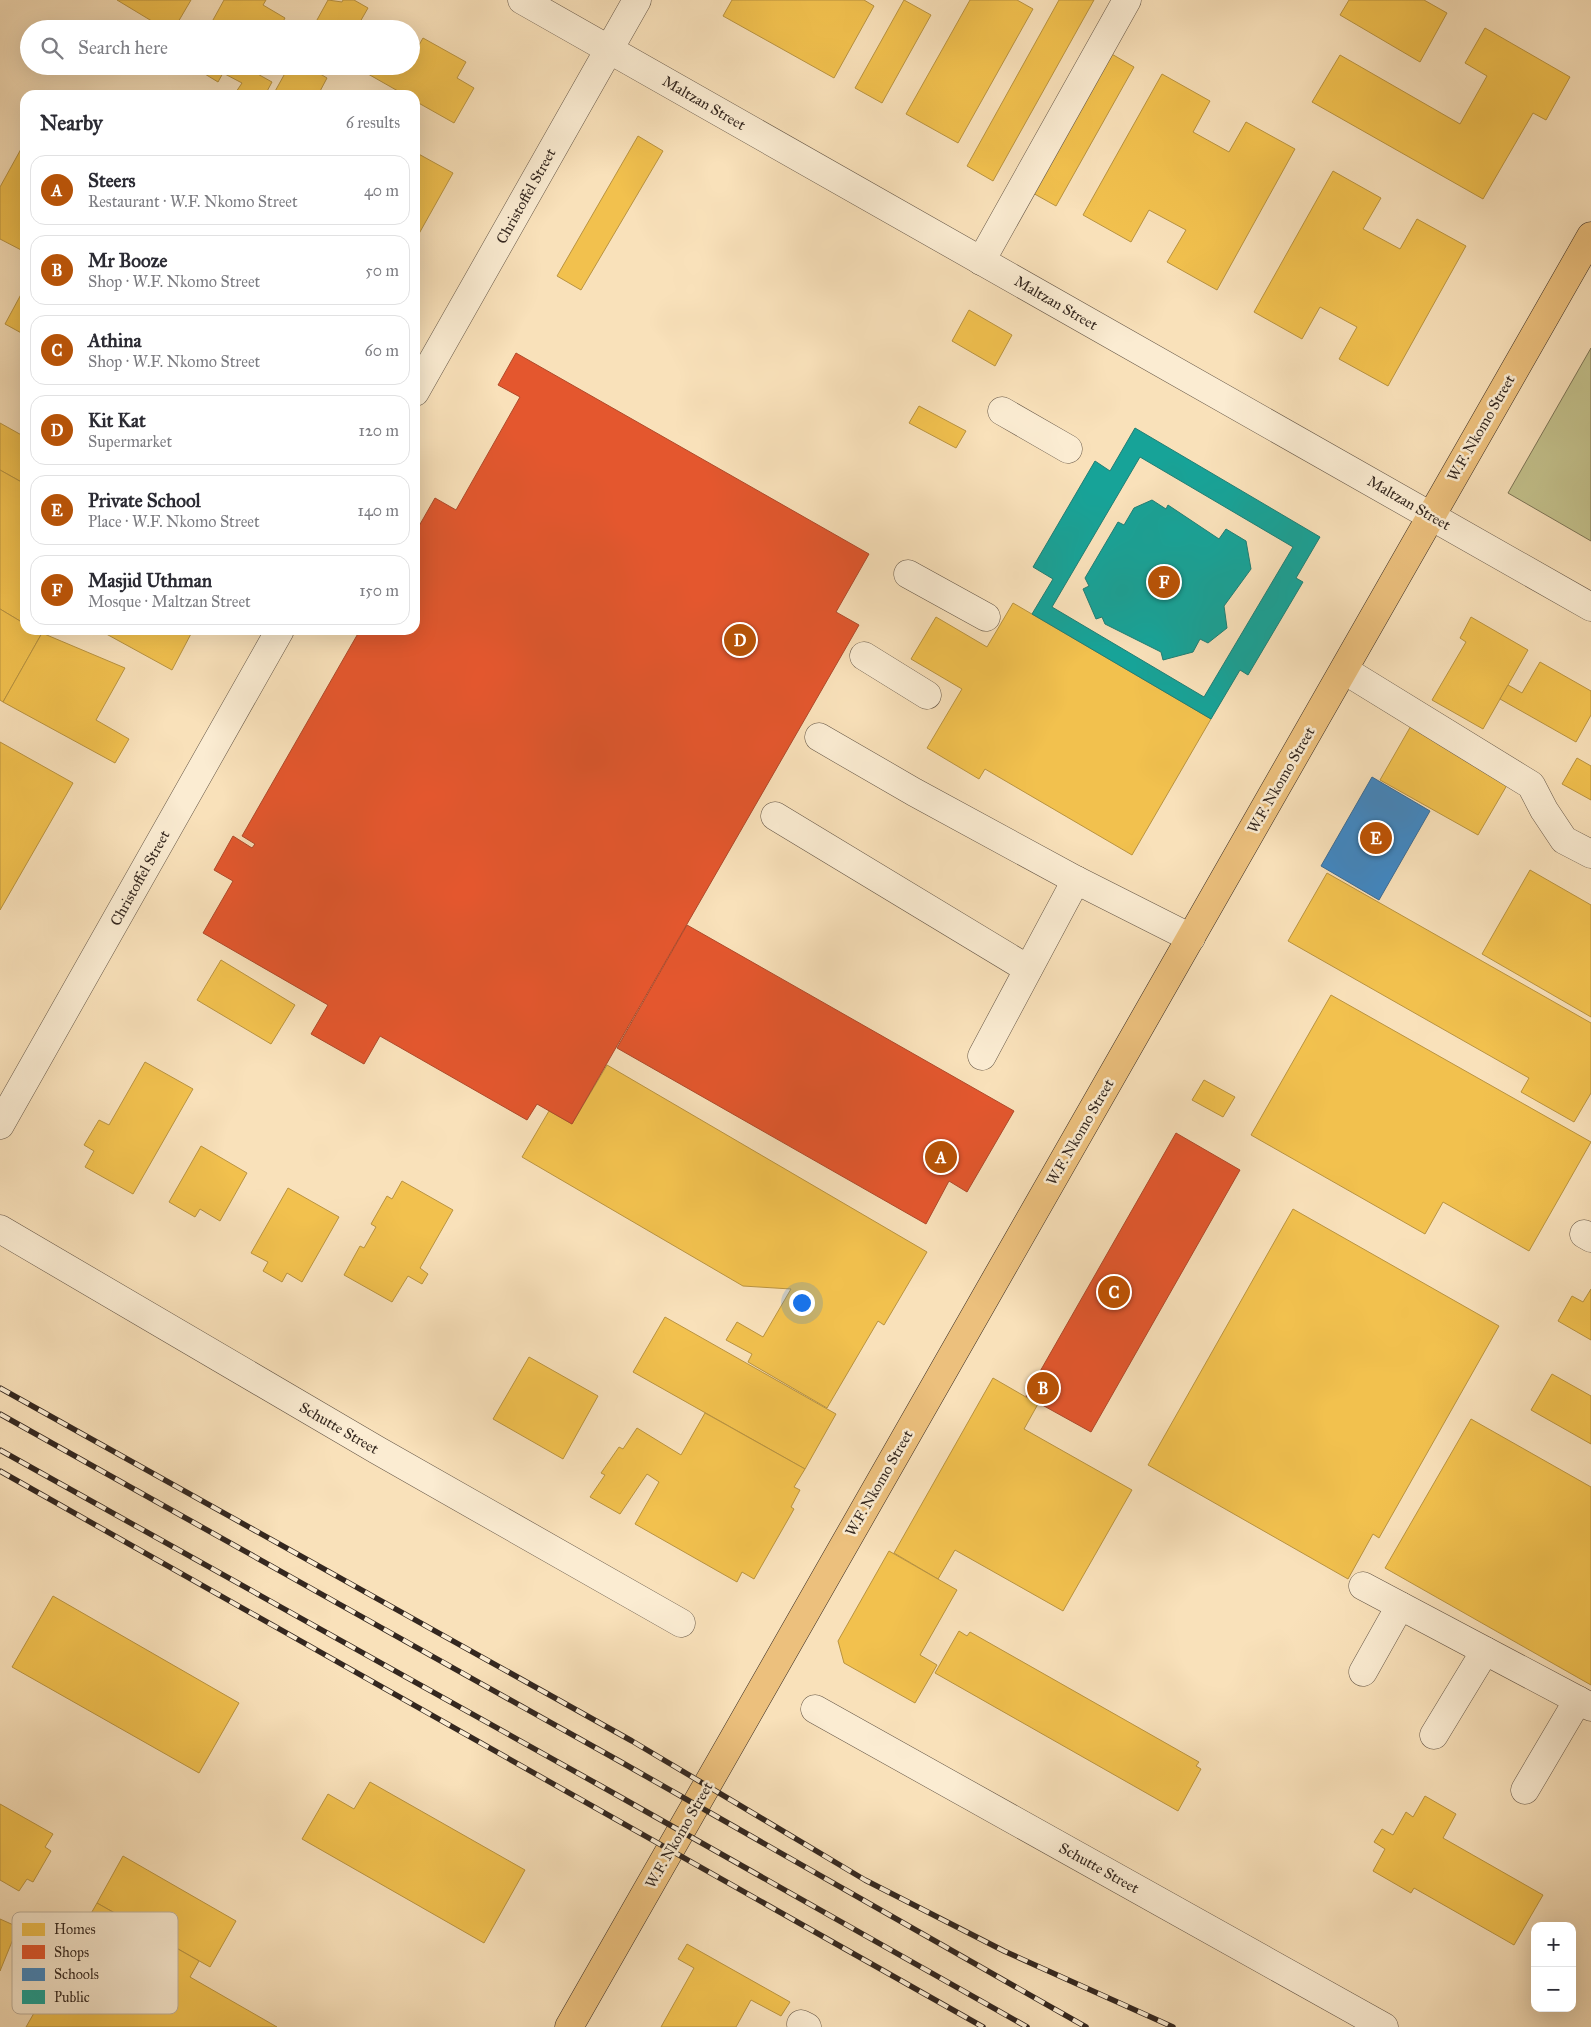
<!DOCTYPE html>
<html lang="en">
<head>
<meta charset="utf-8">
<style>
  :root { --surface:#fff; --page:#f2f2f3; --text:#2b2b33; --muted:#7c7c81; --line:#e1e1e2; --accent:#b45309 }
  body { margin:0; font-family:"IM FELL Great Primer",serif; background:var(--page); color:var(--text) }
  .controls { position:absolute; right:15px; bottom:15px; display:grid; overflow:hidden; border-radius:10px; box-shadow:0 5px 20px #0002 }
  .controls button { width:45px; height:45px; display:grid; place-items:center; padding:0; border:0; border-bottom:1px solid var(--line); background:var(--surface); color:var(--text); font:25px sans-serif }
  .you { position:absolute; left:801px; top:1302px; width:18px; height:18px; margin:-12px; border:4px solid #fff; border-radius:50%; background:#1a73e8; box-shadow:0 0 0 8px #1a73e833 }
  .badge { display:grid; place-items:center; width:32px; height:32px; border-radius:50%; background:var(--accent); color:#fff; font-size:16px; font-weight:700 }
  .pin { position:absolute; translate:-50% -50%; border:2px solid #fff; box-shadow:0 1px 5px #0006 }
  .list { margin:0; padding:0; list-style:none }
  h2 { display:flex; justify-content:space-between; align-items:center; height:65px; margin:0; padding:0 20px; font-size:21px }
  h2 small { font-size:16px; font-weight:400; color:var(--muted) }
  .list li { display:grid; grid-template-columns:32px 1fr auto; gap:15px; align-items:center; box-sizing:border-box; height:70px; margin:0 10px 10px; padding:0 10px; border:1px solid var(--line); border-radius:15px }
  .list b { display:block; font-size:19px; white-space:nowrap }
  .list p { margin:0; font-size:16px; white-space:nowrap; color:var(--muted) }
  .list em { font-size:16px; font-style:normal; color:var(--muted) }
  .icon { flex:none; width:28px; height:28px; fill:none; stroke:currentColor; stroke-width:2; stroke-linecap:round; stroke-linejoin:round }
  .map { position:relative; flex:none; width:1591px; height:2027px; overflow:hidden }
  .search { position:absolute; background:var(--surface); box-shadow:0 5px 20px #0002; left:20px; top:20px; width:400px; height:55px; display:flex; align-items:center; gap:12px; box-sizing:border-box; padding:0 18px; border-radius:28px; color:var(--muted); font-size:19px }
  .panel { position:absolute; background:var(--surface); box-shadow:0 5px 20px #0002; left:20px; top:90px; width:400px; height:545px; border-radius:15px }
  .map>svg:first-child { display:block }
</style>
</head>
<body>
<div class="map">
<svg width="1591" height="2027" viewBox="0 0 1591 2027">
  <rect width="100%" height="100%" fill="#f9e1ba"/>
  <filter id="stains"><feTurbulence type="fractalNoise" baseFrequency=".004" numOctaves="4"/><feColorMatrix values="0 0 0 0 .2 0 0 0 0 .09 0 0 0 0 .02 0 0 0 .5 -.17"/></filter>
  <radialGradient id="worn" r=".72"><stop offset=".6" stop-color="#630" stop-opacity="0"/><stop offset="1" stop-color="#630" stop-opacity=".3"/></radialGradient>
  <path fill="#c3c18c" stroke="#7c7456" d="M1591,348V541L1508,493Z"/>
  <g fill="#f2c14e" stroke="#b99340">
    <path d="M117,0H191L174,29H165Z"/>
    <path d="M224,0H266L263,5L285,18L279,29H208Z"/>
    <path d="M328,0L342,2L343,0H354L368,8L356,29H312Z"/>
    <path d="M732,0H864L874,6L834,78L723,16Z"/>
    <path d="M904,0L931,15L882,103L855,88Z"/>
    <path d="M970,0H1017L1033,9L958,143L906,114Z"/>
    <path d="M1059,0H1094L993,181L967,166Z"/>
    <path d="M1349,0H1424L1447,13L1420,62L1340,15Z"/>
    <path d="M1485,28L1570,77L1546,120L1533,113L1483,199L1312,102L1340,55L1460,124L1487,76L1465,63Z"/>
    <path d="M423,38L466,62L457,78L474,88L454,123L415,101V95H405L361,70L363,66H411V40L419,45Z"/>
    <path d="M1110,53L1134,67L1056,206L1031,192Z"/>
    <path d="M203,66H257L254,72L272,82L265,95H241L236,92L242,83L223,73L218,82L200,71Z"/>
    <path d="M289,66H307L327,78L318,95H273Z"/>
    <path d="M1162,74L1210,101L1193,132L1229,152L1246,122L1295,149L1217,290L1167,262L1186,230L1149,210L1131,242L1083,215Z"/>
    <path d="M638,136L663,151L581,290L557,276Z"/>
    <path d="M21,149L25,151V252L0,239V187Z"/>
    <path d="M415,152L453,173L416,239H415Z"/>
    <path d="M1333,171L1381,198L1363,229L1400,249L1417,219L1466,246L1388,386L1339,359L1357,327L1320,307L1302,339L1254,312Z"/>
    <path d="M25,287V335L5,324Z"/>
    <path d="M969,310L1012,335L995,366L952,341Z"/>
    <path d="M919,406L966,431L956,448L909,423Z"/>
    <path d="M0,423L25,437V484L0,470Z"/>
    <path d="M0,470L25,484V624L0,609Z"/>
    <path d="M1013,603L1211,719L1132,855L985,769L979,779L927,748L962,689L911,659L936,617L987,647Z"/>
    <path d="M0,609L25,624V630H36L42,633L3,702L0,700Z"/>
    <path d="M1471,617L1528,650L1483,729L1432,700L1466,642L1460,638Z"/>
    <path d="M99,630H193L172,670Z"/>
    <path d="M42,633L125,668L96,720L129,739L115,763L3,702Z"/>
    <path d="M1540,662L1591,691V715L1576,742L1500,699L1508,685L1522,693Z"/>
    <path d="M1412,724L1510,780L1478,835L1380,780Z"/>
    <path d="M0,742L73,783L0,910Z"/>
    <path d="M1577,758L1591,766V800L1562,784Z"/>
    <path d="M1530,870L1591,905V1017L1482,954Z"/>
    <path d="M1327,873L1591,1023V1093L1574,1122L1521,1092L1529,1078L1288,941Z"/>
    <path d="M221,960L295,1005L271,1044L197,1000Z"/>
    <path d="M1331,995L1591,1142L1529,1251L1443,1202L1425,1234L1251,1135Z"/>
    <path d="M145,1062L193,1089L133,1194L85,1167L94,1151L84,1145L99,1120L109,1125Z"/>
    <path d="M607,1065L927,1252L884,1325L878,1321L827,1408L748,1362L752,1354L726,1340L737,1322L763,1337L791,1289L743,1286L522,1157L549,1111L572,1124Z"/>
    <path d="M1204,1080L1235,1097L1223,1117L1192,1100Z"/>
    <path d="M201,1146L247,1173L220,1221L200,1209L195,1217L169,1202Z"/>
    <path d="M402,1181L453,1210L420,1268L428,1274L422,1284L408,1276L392,1302L344,1275L360,1246L364,1248L376,1227L371,1224L387,1196L392,1199Z"/>
    <path d="M288,1188L339,1217L302,1282L287,1273L282,1282L263,1271L268,1262L251,1253Z"/>
    <path d="M1293,1209L1499,1326L1379,1538L1373,1534L1348,1579L1148,1465Z"/>
    <path d="M1591,1289V1340L1558,1321L1572,1296L1583,1302Z"/>
    <path d="M665,1317L836,1414L805,1469L633,1372Z"/>
    <path d="M529,1357L598,1396L563,1459L493,1419Z"/>
    <path d="M1552,1374L1591,1396V1444L1531,1410Z"/>
    <path d="M993,1378L1038,1404L1024,1429L1132,1490L1063,1611L955,1550L938,1579L894,1553Z"/>
    <path d="M705,1413L805,1469L794,1487L800,1490L791,1507L794,1509L754,1579L742,1572L737,1582L635,1524L659,1482L647,1474L620,1514L590,1497L605,1475L601,1473L619,1447L623,1449L637,1428L681,1455Z"/>
    <path d="M1471,1419L1591,1487V1685L1385,1568Z"/>
    <path d="M889,1551L957,1590L920,1655L937,1665L915,1703L844,1663L838,1641Z"/>
    <path d="M53,1596L239,1703L199,1773L12,1667Z"/>
    <path d="M959,1631L967,1636L970,1632L1199,1762L1196,1766L1201,1769L1178,1811L935,1673Z"/>
    <path d="M370,1782L525,1870L484,1943L302,1839L328,1794L354,1809Z"/>
    <path d="M1425,1796L1456,1814L1443,1838L1543,1895L1514,1945L1414,1888L1411,1893L1373,1871L1385,1849L1374,1842L1382,1829L1393,1835L1406,1812L1413,1817Z"/>
    <path d="M0,1804L53,1834L45,1847L51,1851L33,1882L27,1879L19,1891L0,1880Z"/>
    <path d="M123,1856L236,1921L210,1967L97,1903Z"/>
    <path d="M97,1903L199,1961L190,1977L277,2027H26Z"/>
    <path d="M0,1919L18,1927L0,1971Z"/>
    <path d="M687,1944L790,2002L781,2016L751,2000L736,2027H661L694,1968L678,1959Z"/>
  </g>
  <g fill="#e4572e" stroke="#af492a">
    <path d="M516,353L869,554L836,612L859,625L572,1124L537,1104L527,1120L380,1036L364,1064L311,1034L328,1005L203,933L233,881L214,870L233,836L252,848L255,844L242,836L360,630H415V533L435,498L456,510L520,397L498,385Z"/>
    <path d="M687,925L1014,1111L967,1192L949,1181L926,1224L617,1048Z"/>
    <path d="M1176,1133L1240,1170L1091,1432L1026,1396Z"/>
  </g>
  <path fill="#3f88c5" stroke="#3c6b93" d="M1372,777L1430,811L1379,900L1321,866Z"/>
  <g fill="#17a398" stroke="#207e74" fill-rule="evenodd">
    <path d="M1135,428L1320,537L1296,578L1303,582L1248,675L1240,670L1211,719L1032,614L1053,579L1033,567L1095,461L1110,471ZM1140,457L1293,547L1204,697L1052,607Z"/>
    <path d="M1152,500L1166,509L1168,505L1219,539L1226,529L1246,541L1251,569L1224,606L1227,628L1208,643L1200,639L1193,652L1163,660L1161,652L1105,624L1102,617L1096,619L1083,589L1089,586L1085,578L1118,522L1124,525L1134,508Z"/>
  </g>
  <g fill="none" stroke-linecap="round" stroke-linejoin="round">
    <g stroke="#655646" stroke-width="29">
      <g id="minor">
        <path d="M522,0L1591,607"/>
        <path d="M981,261L1127,0"/>
        <path d="M415,392L637,0"/>
        <path d="M1002,411L1068,449"/>
        <path d="M908,574L986,617"/>
        <path d="M864,656L927,695"/>
        <path d="M1344,670L1531,785L1544,810L1564,840L1591,854"/>
        <path d="M819,737L914,792L1076,880L982,1056"/>
        <path d="M775,816L1028,969"/>
        <path d="M1076,880L1191,938"/>
        <path d="M0,1125L280,630"/>
        <path d="M0,1229L377,1450L681,1623"/>
        <path d="M1584,1234L1591,1238"/>
        <path d="M1363,1586L1591,1707"/>
        <path d="M1363,1672L1400,1606"/>
        <path d="M815,1709L1384,2027"/>
        <path d="M1434,1735L1485,1651"/>
        <path d="M1525,1790L1578,1700"/>
        <path d="M801,2024L807,2027"/>
      </g>
    </g>
    <g stroke="#34271f" stroke-width="29">
      <path id="major" d="M569,2027L1591,236"/>
    </g>
    <use href="#minor" stroke="#fbecd2" stroke-width="28"/>
    <use href="#major" stroke="#ecc07d" stroke-width="28"/>
    <g stroke="#34271f" stroke-width="5.5">
      <g id="rail">
        <path d="M0,1388L632,1741L865,1880L1004,1951L1173,2027"/>
        <path d="M0,1414L621,1762L1086,2027"/>
        <path d="M0,1450L608,1790L1027,2027"/>
        <path d="M0,1471L983,2027"/>
      </g>
    </g>
    <use href="#rail" stroke="#fbecd2" stroke-width="4" stroke-dasharray="11" stroke-linecap="butt"/>
  </g>
  <g text-anchor="middle" dominant-baseline="central" stroke-width="5" stroke-linejoin="round" paint-order="stroke">
    <g font-size="15" fill="#34271f" stroke="#fbecd2">
      <text transform="translate(704 103) rotate(30)">Maltzan Street</text>
      <text transform="translate(526 196) rotate(-61)">Christoffel Street</text>
      <text transform="translate(1056 303) rotate(30)">Maltzan Street</text>
      <text transform="translate(1481 428) rotate(-60)">W.F. Nkomo Street</text>
      <text transform="translate(1409 503) rotate(30)">Maltzan Street</text>
      <text transform="translate(1281 780) rotate(-60)">W.F. Nkomo Street</text>
      <text transform="translate(140 878) rotate(-61)">Christoffel Street</text>
      <text transform="translate(1080 1132) rotate(-60)">W.F. Nkomo Street</text>
      <text transform="translate(339 1428) rotate(30)">Schutte Street</text>
      <text transform="translate(879 1483) rotate(-60)">W.F. Nkomo Street</text>
      <text transform="translate(679 1835) rotate(-60)">W.F. Nkomo Street</text>
      <text transform="translate(1099 1868) rotate(29)">Schutte Street</text>
    </g>
  </g>
  <rect x="12" y="1912" width="166" height="102" rx="8" fill="#fbecd2" stroke="#bfb19c" stroke-width="1"/>
  <rect x="22" y="1923" width="23" height="13" fill="#f2c14e"/>
  <rect x="22" y="1945" width="23" height="14" fill="#e4572e"/>
  <rect x="22" y="1968" width="23" height="13" fill="#3f88c5"/>
  <rect x="22" y="1990" width="23" height="14" fill="#17a398"/>
  <g font-size="14" fill="#34271f">
    <text x="54" y="1934">Homes</text>
    <text x="54" y="1957">Shops</text>
    <text x="54" y="1979">Schools</text>
    <text x="54" y="2002">Public</text>
  </g>
  <rect width="100%" height="100%" filter="url(#stains)"/>
  <rect width="100%" height="100%" fill="url(#worn)"/>
</svg>
<div class="controls">
<button>+</button>
<button>−</button>
</div>
<div class="you"></div>
<div class="pin badge" style="left:941px;top:1157px">A</div>
<div class="pin badge" style="left:1043px;top:1388px">B</div>
<div class="pin badge" style="left:1114px;top:1292px">C</div>
<div class="pin badge" style="left:740px;top:640px">D</div>
<div class="pin badge" style="left:1376px;top:838px">E</div>
<div class="pin badge" style="left:1164px;top:582px">F</div>
<div class="search"><svg class="icon" aria-label="search" viewBox="0 0 24 24"><circle cx="10" cy="10" r="6"/><path d="M15 15l6 6"/></svg>Search here</div>
<section class="panel">
<h2>Nearby<small>6 results</small></h2>
<ul class="list">
<li><span class="badge">A</span><div><b>Steers</b><p>Restaurant · W.F. Nkomo Street</p></div><em>40 m</em></li>
<li><span class="badge">B</span><div><b>Mr Booze</b><p>Shop · W.F. Nkomo Street</p></div><em>50 m</em></li>
<li><span class="badge">C</span><div><b>Athina</b><p>Shop · W.F. Nkomo Street</p></div><em>60 m</em></li>
<li><span class="badge">D</span><div><b>Kit Kat</b><p>Supermarket</p></div><em>120 m</em></li>
<li><span class="badge">E</span><div><b>Private School</b><p>Place · W.F. Nkomo Street</p></div><em>140 m</em></li>
<li><span class="badge">F</span><div><b>Masjid Uthman</b><p>Mosque · Maltzan Street</p></div><em>150 m</em></li>
</ul>
</section>
</div>
</body>
</html>
